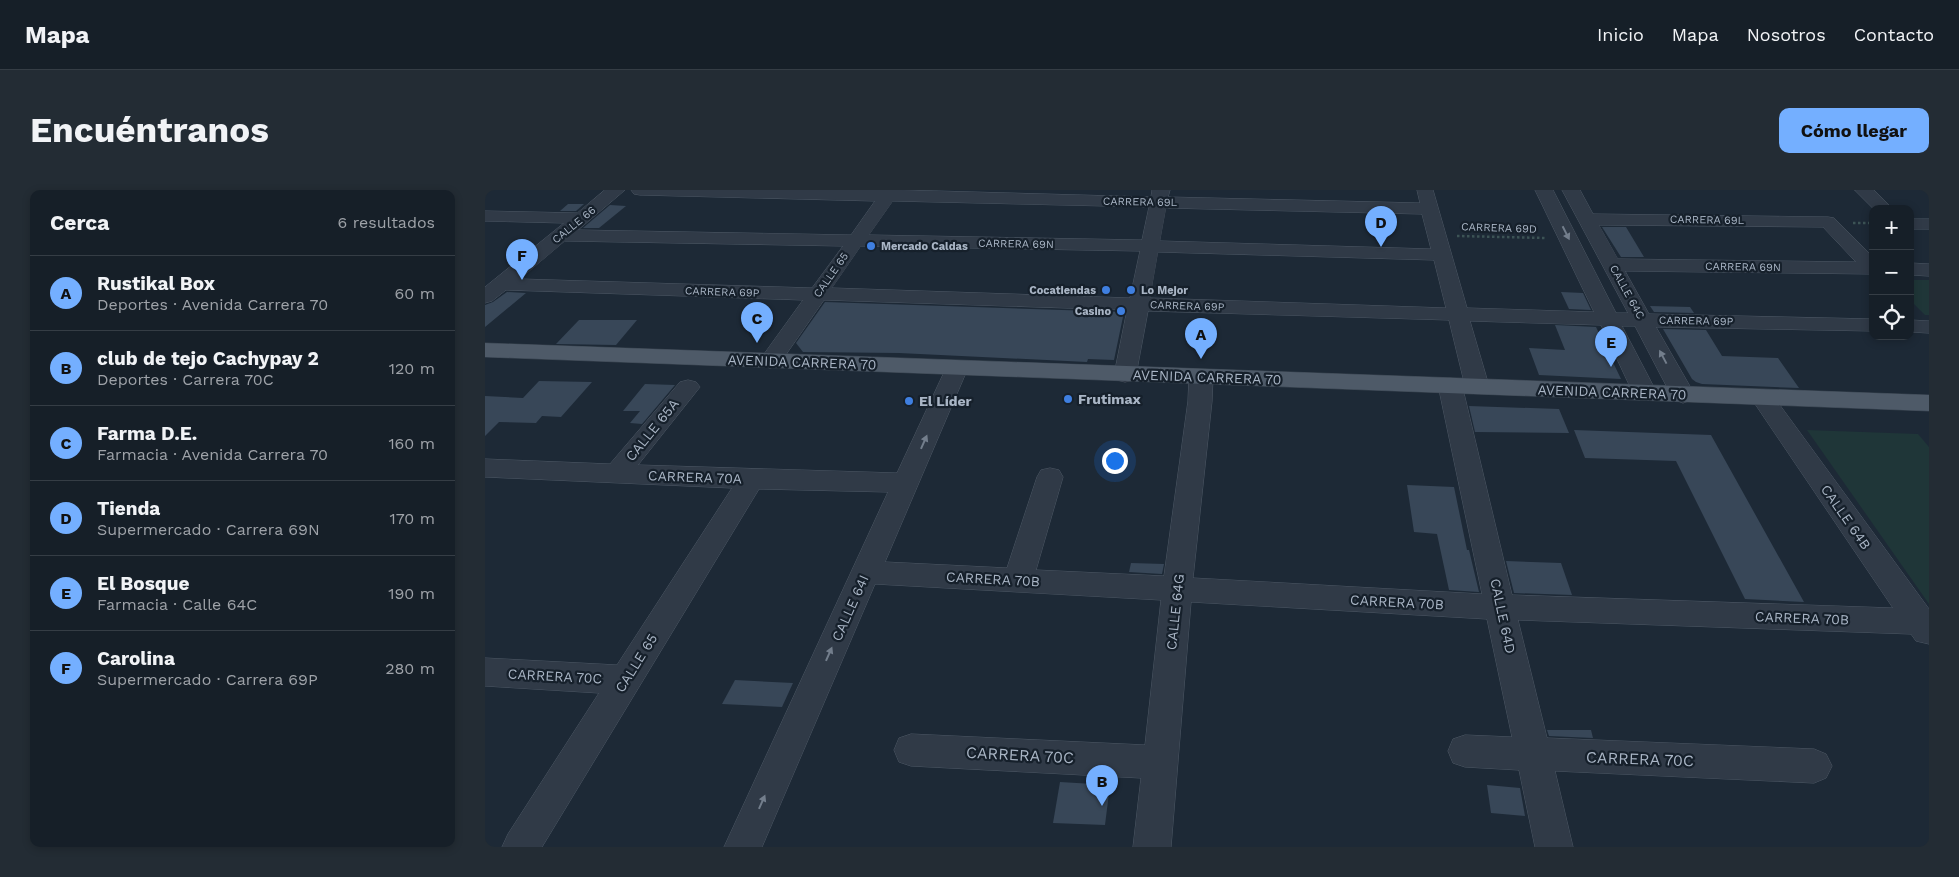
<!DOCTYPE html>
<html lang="es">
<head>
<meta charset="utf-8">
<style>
  :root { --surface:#161f28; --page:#232c34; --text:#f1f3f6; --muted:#9ea2a8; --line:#353d45; --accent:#74afff }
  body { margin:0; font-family:"Work Sans",sans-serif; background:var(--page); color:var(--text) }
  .controls { position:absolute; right:15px; top:15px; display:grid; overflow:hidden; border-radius:10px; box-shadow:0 2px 8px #0003 }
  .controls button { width:45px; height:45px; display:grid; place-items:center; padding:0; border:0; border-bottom:1px solid var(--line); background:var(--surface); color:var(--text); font:25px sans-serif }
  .you { position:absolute; left:629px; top:270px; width:18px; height:18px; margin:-12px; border:4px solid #fff; border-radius:50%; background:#1a73e8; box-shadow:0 0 0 8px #1a73e833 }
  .badge { display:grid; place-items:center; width:32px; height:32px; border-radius:50%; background:var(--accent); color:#111; font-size:16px; font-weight:700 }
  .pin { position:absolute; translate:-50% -41px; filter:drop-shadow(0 1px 2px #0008) }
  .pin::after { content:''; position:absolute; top:26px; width:18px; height:15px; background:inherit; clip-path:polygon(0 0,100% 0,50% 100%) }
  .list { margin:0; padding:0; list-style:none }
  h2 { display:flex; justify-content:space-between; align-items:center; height:65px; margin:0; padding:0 20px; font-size:21px }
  h2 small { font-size:16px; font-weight:400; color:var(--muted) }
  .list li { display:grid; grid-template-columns:32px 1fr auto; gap:15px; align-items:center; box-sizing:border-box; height:75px; padding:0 20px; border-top:1px solid var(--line) }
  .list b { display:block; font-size:19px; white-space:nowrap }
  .list p { margin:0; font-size:16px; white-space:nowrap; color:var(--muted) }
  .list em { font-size:16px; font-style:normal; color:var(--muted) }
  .icon { flex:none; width:28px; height:28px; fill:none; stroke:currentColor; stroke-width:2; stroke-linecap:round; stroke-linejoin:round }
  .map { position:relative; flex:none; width:1444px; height:657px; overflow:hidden; border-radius:10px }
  header { display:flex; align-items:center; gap:30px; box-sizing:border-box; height:70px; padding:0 25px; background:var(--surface); border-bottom:1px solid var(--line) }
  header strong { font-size:24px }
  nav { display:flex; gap:28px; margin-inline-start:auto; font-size:18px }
  .intro { display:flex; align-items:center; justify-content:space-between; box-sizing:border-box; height:120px; padding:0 30px }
  h1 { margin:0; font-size:35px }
  .button { padding:12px 22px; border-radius:10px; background:var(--accent); color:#111; font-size:18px; font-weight:700 }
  main { display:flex; gap:30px; padding:0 30px }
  aside { flex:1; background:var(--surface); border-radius:10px; box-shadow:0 2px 8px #0003 }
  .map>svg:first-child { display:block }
</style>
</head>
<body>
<header>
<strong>Mapa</strong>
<nav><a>Inicio</a><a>Mapa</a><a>Nosotros</a><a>Contacto</a></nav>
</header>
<div class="intro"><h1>Encuéntranos</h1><a class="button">Cómo llegar</a></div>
<main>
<aside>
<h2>Cerca<small>6 resultados</small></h2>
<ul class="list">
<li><span class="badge">A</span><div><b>Rustikal Box</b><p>Deportes · Avenida Carrera 70</p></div><em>60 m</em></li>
<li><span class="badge">B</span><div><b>club de tejo Cachypay 2</b><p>Deportes · Carrera 70C</p></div><em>120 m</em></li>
<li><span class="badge">C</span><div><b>Farma D.E.</b><p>Farmacia · Avenida Carrera 70</p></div><em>160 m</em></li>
<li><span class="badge">D</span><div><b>Tienda</b><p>Supermercado · Carrera 69N</p></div><em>170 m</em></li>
<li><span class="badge">E</span><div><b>El Bosque</b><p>Farmacia · Calle 64C</p></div><em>190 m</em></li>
<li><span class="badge">F</span><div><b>Carolina</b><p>Supermercado · Carrera 69P</p></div><em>280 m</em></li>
</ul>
</aside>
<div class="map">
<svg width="1444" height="657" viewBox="0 0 1444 657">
  <rect width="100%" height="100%" fill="#1d2936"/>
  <g fill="#1f3638">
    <path d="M1425,90H1444V125H1440L1425,110Z"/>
    <path d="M1322,240L1433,244L1444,257V414Z"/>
  </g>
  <g fill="#384758">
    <path d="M83,14H99L91,21H75Z"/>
    <path d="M125,15L141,16L114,38H98Z"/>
    <path d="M1117,37H1141L1159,67H1136Z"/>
    <path d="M22,102L41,103L0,137V115L8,112Z"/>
    <path d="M1076,102L1098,103L1106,120L1084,119Z"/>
    <path d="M340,112L639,122L629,170L603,169L602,172L414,163L318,162L311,153Z"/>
    <path d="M1165,116L1205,117L1209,123L1169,122Z"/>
    <path d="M94,130H152L131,155L71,154Z"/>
    <path d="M1070,135L1111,137L1136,189L1054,185L1044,158L1080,160Z"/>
    <path d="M1178,139L1221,140L1237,166L1293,168L1314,198L1217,194L1211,192L1207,189Z"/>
    <path d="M54,191L107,192L76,227L57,226L51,233L14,232L0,246V206L38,208Z"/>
    <path d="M160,194L190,195L157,234L145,233L155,221H138Z"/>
    <path d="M984,216L1074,219L1084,243L990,242Z"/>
    <path d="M1089,240L1226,245L1319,412L1260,409L1191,271L1100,268Z"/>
    <path d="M922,295L969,297L982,360H984L994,402L964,400L952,344L929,342Z"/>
    <path d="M1021,371L1076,373L1087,405L1029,403Z"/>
    <path d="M646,373L679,374L677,384L644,382Z"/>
    <path d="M250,490L308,493L297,517L237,514Z"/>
    <path d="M1062,540H1106L1108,548L1064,546Z"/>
    <path d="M575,592L625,595L620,635L568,633Z"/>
    <path d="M1002,595L1035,598L1040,626L1006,623Z"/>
  </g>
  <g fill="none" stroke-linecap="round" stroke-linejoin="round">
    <g stroke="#4d5865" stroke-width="1">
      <g id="minor">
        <path d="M120,0H140L93,40L366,45L390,11L155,5L149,4L146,0H416L666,7L667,0H685L683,7L935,13L932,0H948L982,118L1109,122L1050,0H1068L1131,123H1143L1077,0H1095L1108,24L1343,27L1349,28L1388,67V84L1140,81L1164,124L1388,129V141L1171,137L1210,205L1206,210L1198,213L1190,210L1186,205L1150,136H1137L1172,203L1168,208L1160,210L1152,208L1148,203L1116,135L985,131L1004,196L1000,201L992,203L984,201L980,196L964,130L663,121L651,185L648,190L640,192L632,190L629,185L642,120L339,110L293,176L285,178L277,176L274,171L318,110L21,100L7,111L0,113V97L79,33L0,31V21L92,23ZM408,11L664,17L657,50L384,45ZM681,18L937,24L946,59L675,51ZM1114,35L1338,37L1371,72L1133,69ZM80,51L358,56L327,98L35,89ZM376,56L655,61L645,108L347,98ZM673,62L949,70L961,118L665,108Z"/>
        <path d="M1370,0H1389L1408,19H1389Z"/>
        <rect x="1425" y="29" width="19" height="10"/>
        <path d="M1425,73L1444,74V86L1425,85Z"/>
        <path d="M1425,130L1444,131V143L1425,142Z"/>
        <path d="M472,171L480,173L483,178L400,372L522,378L552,287L556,280L565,278L574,280L578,287L551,380L679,386L703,211L704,187L708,182L716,180L724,182L728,187L727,211L708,388L997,404L953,195L957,190L965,188L973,190L977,195L1027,405L1408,418L1266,208L1270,203L1278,200L1286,203L1444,419V454L1431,451L1426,444L1033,430L1062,548L1329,559L1341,564L1347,576L1341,588L1329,593L1070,581L1088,657H1050L1034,580L980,577L968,573L963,561L968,549L980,545L1027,547L1002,429L706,412L686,657H648L656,588L426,576L414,572L409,560L414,548L426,544L660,555L676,410L390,394L277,657H239L403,302L274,299L57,657H17L23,644L114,503L0,496V468L132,475L247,298L0,287V269L125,274L195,192L203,190L211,192L215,197L153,275L412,283L461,178L464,173Z"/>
      </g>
    </g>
    <g stroke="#394450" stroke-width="1">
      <path id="major" d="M0,153L1444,205V221L0,167Z"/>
    </g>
    <g stroke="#3c5355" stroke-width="2.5" stroke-dasharray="2.5 2.5" stroke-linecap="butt">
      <path d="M1368,33H1388"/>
      <path d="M972,46L1061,48"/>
    </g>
    <use href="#minor" fill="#303a47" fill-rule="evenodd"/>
    <use href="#major" fill="#4e5a68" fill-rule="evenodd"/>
  </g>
  <defs><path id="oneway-solid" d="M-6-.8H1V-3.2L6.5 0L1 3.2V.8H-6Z" transform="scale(1.25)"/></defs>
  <g fill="#737e8c">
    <use href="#oneway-solid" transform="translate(1081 43) rotate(63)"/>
    <use href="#oneway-solid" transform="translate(1178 167) rotate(-118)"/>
    <use href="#oneway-solid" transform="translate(439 252) rotate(-66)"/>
    <use href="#oneway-solid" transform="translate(344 464) rotate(-66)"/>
    <use href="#oneway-solid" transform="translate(277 612) rotate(-66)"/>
  </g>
  <g fill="#3f7fe0" stroke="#16202b" stroke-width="2">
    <circle cx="386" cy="56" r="5"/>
    <circle cx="621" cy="100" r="5"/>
    <circle cx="646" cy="100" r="5"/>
    <circle cx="636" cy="121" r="5"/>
    <circle cx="583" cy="209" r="5"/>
    <circle cx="424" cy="211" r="5"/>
  </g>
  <g text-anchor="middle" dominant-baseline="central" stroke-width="4.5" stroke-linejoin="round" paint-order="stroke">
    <g font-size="11" fill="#a9b5c5" stroke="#16202b">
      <text transform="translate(655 12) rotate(1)">CARRERA 69L</text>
      <text transform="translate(1222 30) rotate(1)">CARRERA 69L</text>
      <text transform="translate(89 35) rotate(-39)">CALLE 66</text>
      <text transform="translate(1014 38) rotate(2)">CARRERA 69D</text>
      <text transform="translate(531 54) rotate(1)">CARRERA 69N</text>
      <text transform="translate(1258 77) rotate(1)">CARRERA 69N</text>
      <text transform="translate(346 85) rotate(-55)">CALLE 65</text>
      <text transform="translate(237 102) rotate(2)">CARRERA 69P</text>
      <text transform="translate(1142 102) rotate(61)">CALLE 64C</text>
      <text transform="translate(702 116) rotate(2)">CARRERA 69P</text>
      <text transform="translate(1211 131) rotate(1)">CARRERA 69P</text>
    </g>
    <g font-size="11" font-weight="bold" fill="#a9b5c5" stroke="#16202b" text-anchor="start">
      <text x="396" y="56">Mercado Caldas</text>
      <text x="611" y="100" text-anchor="end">Cocatiendas</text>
      <text x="656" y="100">Lo Mejor</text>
      <text x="626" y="121" text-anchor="end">Casino</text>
    </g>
    <g font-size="14" fill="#a9b5c5" stroke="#16202b">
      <text transform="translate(317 172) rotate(2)">AVENIDA CARRERA 70</text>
      <text transform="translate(722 187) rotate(2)">AVENIDA CARRERA 70</text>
      <text transform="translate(1127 202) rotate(2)">AVENIDA CARRERA 70</text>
      <text transform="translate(167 240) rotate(-51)">CALLE 65A</text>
      <text transform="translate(210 287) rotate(2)">CARRERA 70A</text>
      <text transform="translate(1361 327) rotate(55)">CALLE 64B</text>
      <text transform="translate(508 389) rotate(3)">CARRERA 70B</text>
      <text transform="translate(912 412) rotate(3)">CARRERA 70B</text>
      <text transform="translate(365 418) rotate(-66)">CALLE 64I</text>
      <text transform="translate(690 422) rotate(-84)">CALLE 64G</text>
      <text transform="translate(1018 426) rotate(78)">CALLE 64D</text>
      <text transform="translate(1317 428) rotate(2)">CARRERA 70B</text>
      <text transform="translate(151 473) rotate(-58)">CALLE 65</text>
      <text transform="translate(70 486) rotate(3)">CARRERA 70C</text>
    </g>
    <g font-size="14" font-weight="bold" fill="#a9b5c5" stroke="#16202b" text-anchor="start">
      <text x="593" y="209">Frutimax</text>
      <text x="434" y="211">El Líder</text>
    </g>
    <g font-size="16" fill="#a9b5c5" stroke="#16202b">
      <text transform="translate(535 565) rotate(3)">CARRERA 70C</text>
      <text transform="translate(1155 569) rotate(2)">CARRERA 70C</text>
    </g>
  </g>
</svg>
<div class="controls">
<button>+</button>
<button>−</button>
<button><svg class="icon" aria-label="locate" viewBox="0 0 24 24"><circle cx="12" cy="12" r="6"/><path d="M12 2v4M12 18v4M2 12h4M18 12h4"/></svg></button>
</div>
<div class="you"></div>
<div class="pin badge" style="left:716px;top:169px">A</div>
<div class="pin badge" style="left:617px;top:616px">B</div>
<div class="pin badge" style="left:272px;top:153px">C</div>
<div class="pin badge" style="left:896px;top:57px">D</div>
<div class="pin badge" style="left:1126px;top:177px">E</div>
<div class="pin badge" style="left:37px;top:90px">F</div>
</div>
</main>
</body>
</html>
